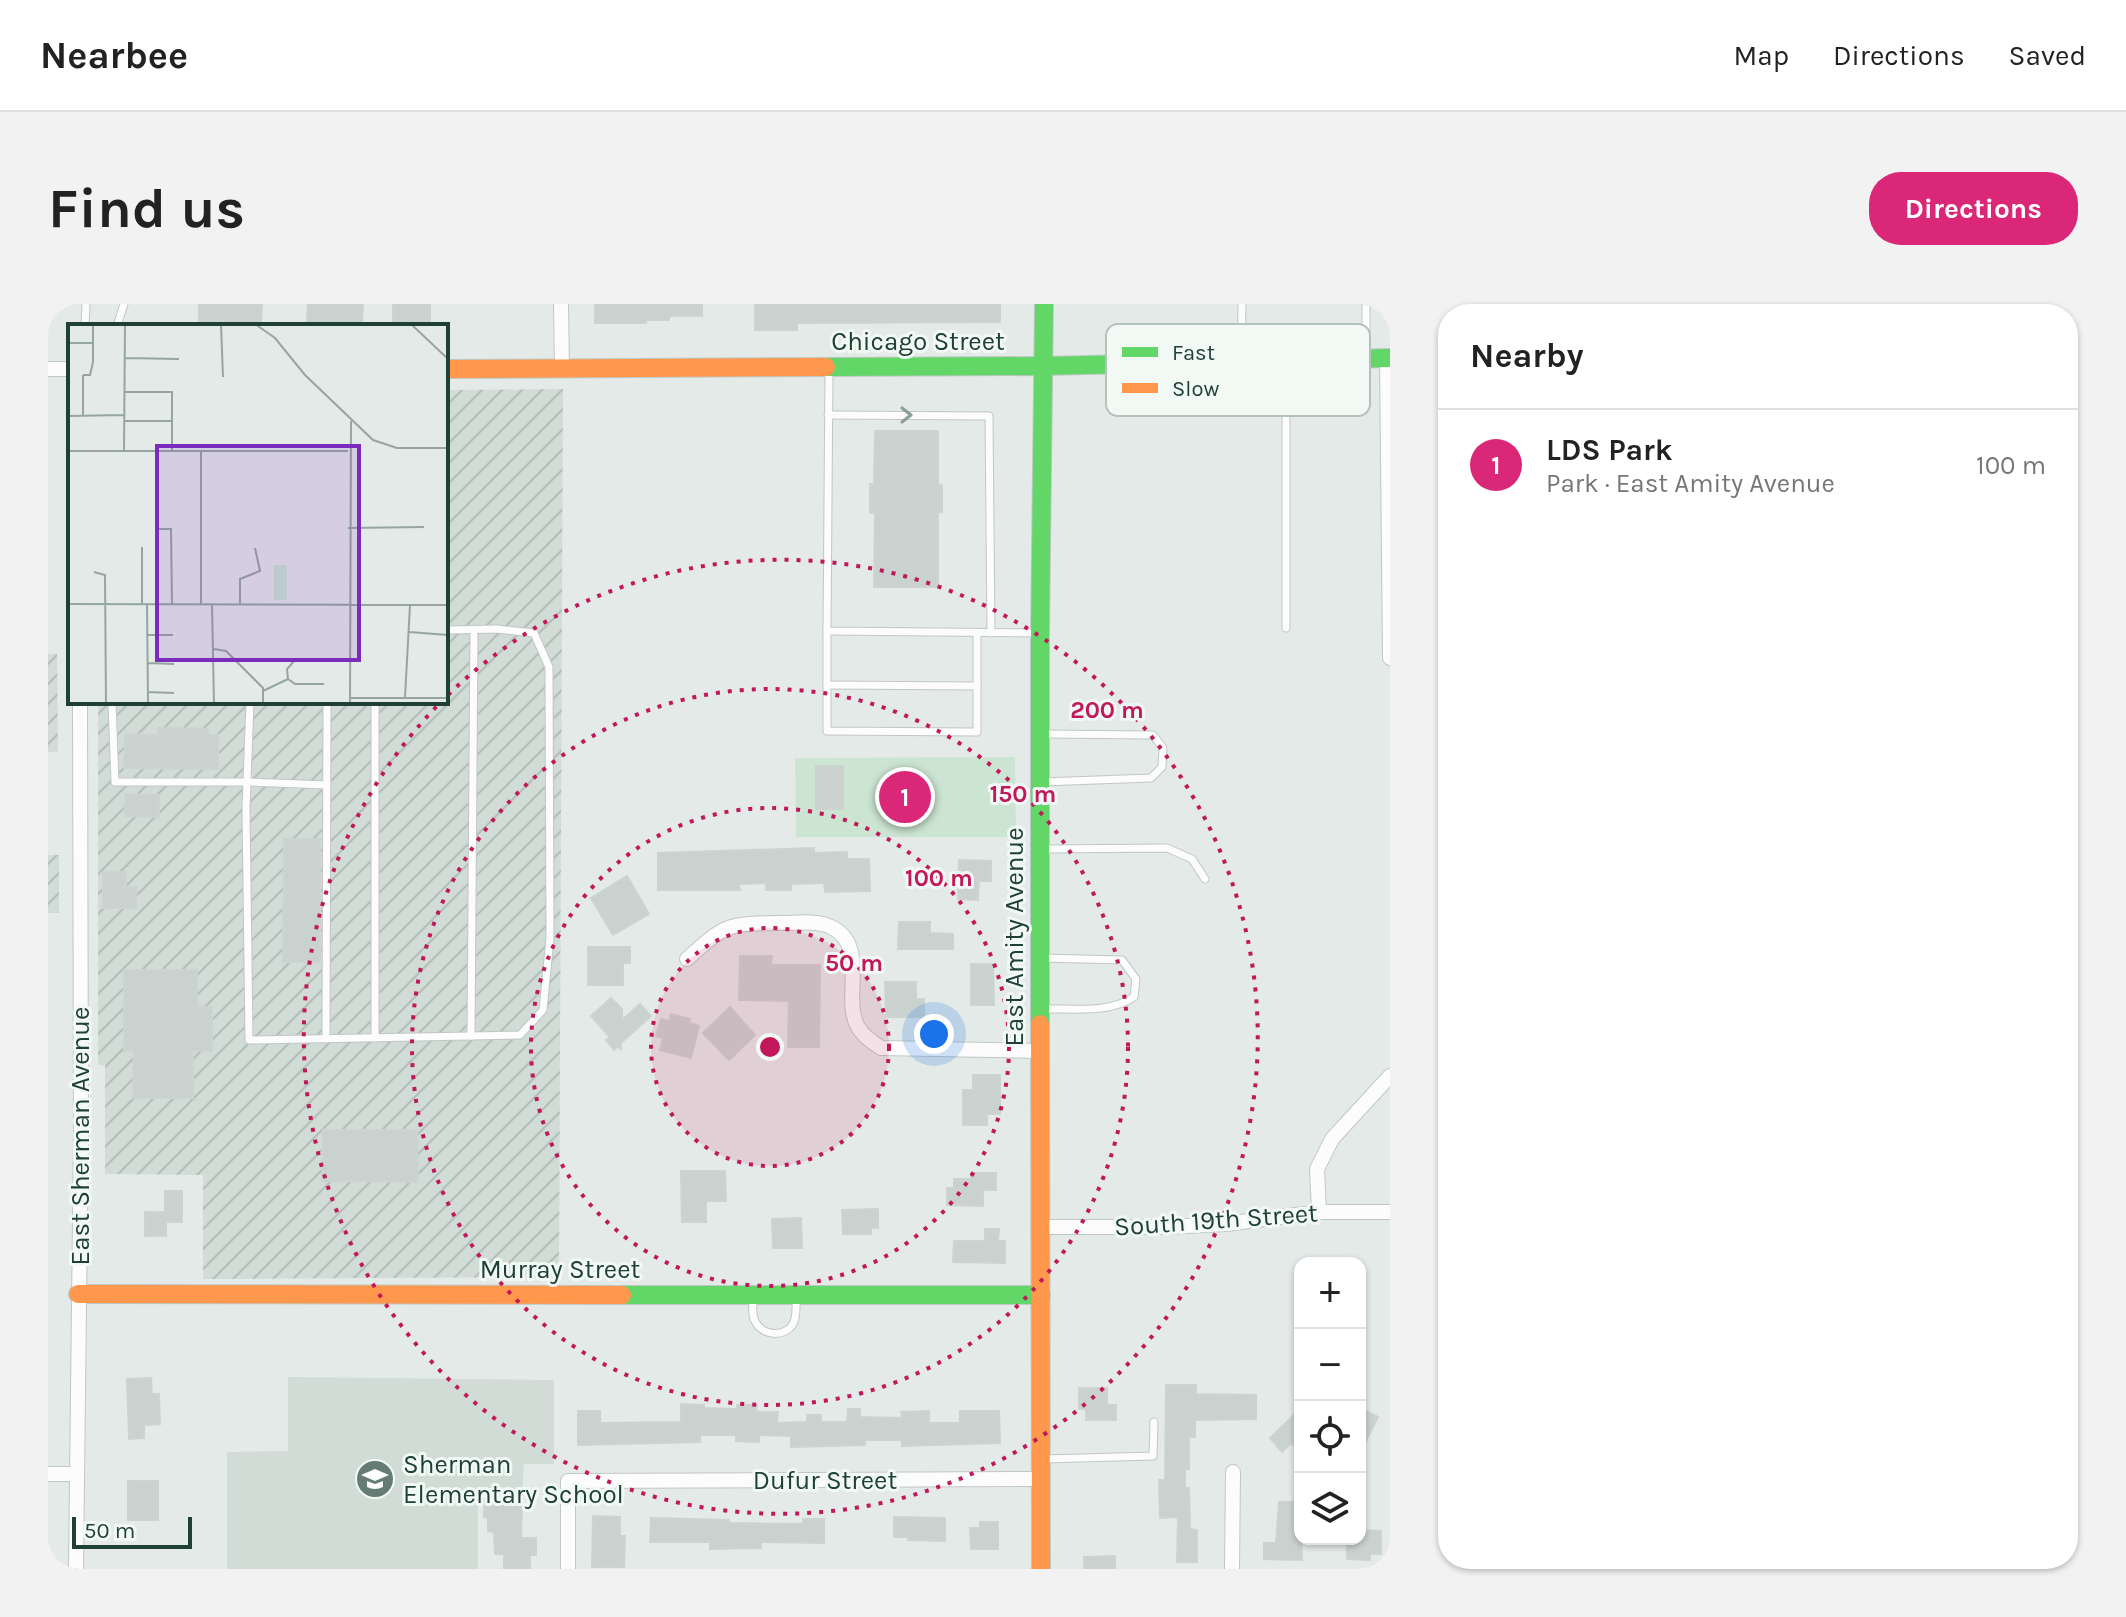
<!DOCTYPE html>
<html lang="en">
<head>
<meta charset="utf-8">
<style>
  :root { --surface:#fff; --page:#f2f2f2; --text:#222; --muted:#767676; --line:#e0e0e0; --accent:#db2777 }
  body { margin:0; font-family:Karla,sans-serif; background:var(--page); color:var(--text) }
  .controls { position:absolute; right:24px; bottom:24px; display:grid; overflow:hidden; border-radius:16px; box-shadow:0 2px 6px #0004 }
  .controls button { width:72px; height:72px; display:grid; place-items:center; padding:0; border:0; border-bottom:2px solid var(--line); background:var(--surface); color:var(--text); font:40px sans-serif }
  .scale { position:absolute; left:24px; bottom:20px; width:120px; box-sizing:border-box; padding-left:8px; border:4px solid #1f4035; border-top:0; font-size:22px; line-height:28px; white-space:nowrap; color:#1f4035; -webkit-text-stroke:6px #f2f9f5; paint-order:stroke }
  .you { position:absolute; left:886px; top:730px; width:28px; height:28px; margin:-20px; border:6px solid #fff; border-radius:50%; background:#1a73e8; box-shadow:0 0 0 12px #1a73e833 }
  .badge { display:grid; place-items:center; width:52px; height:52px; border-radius:50%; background:var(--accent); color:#fff; font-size:26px; font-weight:700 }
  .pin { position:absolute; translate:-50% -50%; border:4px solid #fff; box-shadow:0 2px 8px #0006 }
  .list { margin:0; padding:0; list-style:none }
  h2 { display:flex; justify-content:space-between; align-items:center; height:104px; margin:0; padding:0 32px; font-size:34px }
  h2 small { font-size:26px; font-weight:400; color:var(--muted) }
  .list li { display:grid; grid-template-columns:52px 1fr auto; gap:24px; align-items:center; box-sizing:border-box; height:112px; padding:0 32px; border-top:2px solid var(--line) }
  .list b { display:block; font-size:30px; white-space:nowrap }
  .list p { margin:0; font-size:26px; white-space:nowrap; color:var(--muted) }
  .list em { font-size:26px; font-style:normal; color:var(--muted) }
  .icon { flex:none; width:44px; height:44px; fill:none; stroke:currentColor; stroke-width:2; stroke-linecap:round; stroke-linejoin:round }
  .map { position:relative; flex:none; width:1342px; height:1265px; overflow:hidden; border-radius:32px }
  header { display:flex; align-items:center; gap:48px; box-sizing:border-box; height:112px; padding:0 40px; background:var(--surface); border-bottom:2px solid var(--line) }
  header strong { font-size:38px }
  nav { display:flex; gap:44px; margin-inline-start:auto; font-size:28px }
  .intro { display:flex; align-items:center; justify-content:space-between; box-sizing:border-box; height:192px; padding:0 48px }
  h1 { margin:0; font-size:56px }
  .button { padding:20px 36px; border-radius:32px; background:var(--accent); color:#fff; font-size:28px; font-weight:700 }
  main { display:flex; gap:48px; padding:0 48px }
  aside { flex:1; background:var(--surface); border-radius:32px; box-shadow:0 2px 6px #0004 }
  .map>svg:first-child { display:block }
</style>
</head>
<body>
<header>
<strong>Nearbee</strong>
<nav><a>Map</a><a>Directions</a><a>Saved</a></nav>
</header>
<div class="intro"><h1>Find us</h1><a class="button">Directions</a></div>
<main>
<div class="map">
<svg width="1342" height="1265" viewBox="0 0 1342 1265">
  <defs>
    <pattern id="industrial-furrows" width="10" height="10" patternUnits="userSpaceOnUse" patternTransform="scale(2)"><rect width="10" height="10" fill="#d1dcd7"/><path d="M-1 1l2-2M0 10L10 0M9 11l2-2" fill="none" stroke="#b3beb9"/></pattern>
  </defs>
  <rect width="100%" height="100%" fill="#e4eae7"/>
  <path fill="#d1dcd7" d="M240,1073L506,1076V1160H476L474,1190L430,1189V1265H179V1148L240,1147Z"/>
  <g fill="url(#industrial-furrows)">
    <path d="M515,85L511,973L155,975V871L57,870V761H50V398H398V86Z"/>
    <path d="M0,350H9L10,448H0Z"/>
    <rect x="0" y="551" width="11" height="58"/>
  </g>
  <path fill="#cce5d2" d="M967,453L968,533H748L747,454Z"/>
  <g fill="#cad2cf" stroke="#cdd3d0" stroke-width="2">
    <path d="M151,0L214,1L213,18L151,17Z"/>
    <path d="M260,0H315L314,21L259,19Z"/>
    <rect x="345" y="0" width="37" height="18"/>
    <path d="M547,0H654V12H621V16H598V19H547Z"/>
    <path d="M707,0H952V18L749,19V26H707Z"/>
    <path d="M827,127H890V180L894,181V208H890V283H826L827,209H822V180H826Z"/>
    <path d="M110,424L160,425V431H170V465L76,464L77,430L110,431Z"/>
    <rect x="768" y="462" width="27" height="43"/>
    <path d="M77,490L111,491V513L77,512Z"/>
    <path d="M236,535H272V658H235Z"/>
    <path d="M766,544V549L799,548V555H821L822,587L777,588L776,579L743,580V586H718V579L691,580L692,586H610V549Z"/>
    <path d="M911,556L943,557V577H931L930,596L910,595Z"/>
    <path d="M55,568H78V583H88V604H55Z"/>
    <path d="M579,572L601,610L565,631L543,594Z"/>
    <path d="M851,618H882V629L905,630V645H850Z"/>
    <path d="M540,643H582V659H575V681H540Z"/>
    <path d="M692,652H724L723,661H772L771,743H740L741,697L691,696Z"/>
    <path d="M923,660H945L946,701H923Z"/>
    <path d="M76,666H149V703H164V747H145V794H85L86,747H76Z"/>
    <path d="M837,678H868V695H876V713H838Z"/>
    <path d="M563,694L574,705V716L592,700L603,712L573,739V745L570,742L566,746L558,736L562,733L543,712Z"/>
    <path d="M682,703L707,731L681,756L655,729Z"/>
    <path d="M623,710L642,715L641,719L651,722L643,754L612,746L615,734L608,732L613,715L621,717Z"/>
    <path d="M925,771H952V810H939V821H915V786H925Z"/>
    <path d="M275,826H369L370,878L274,877Z"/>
    <path d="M633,867H677L678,897H658V918H634Z"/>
    <path d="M923,869H948V886H935V902L899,901V884H906V875H923Z"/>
    <path d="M117,887H134V918H118V932H97V908H117Z"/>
    <path d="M830,905V924H823V930H795L794,906Z"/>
    <path d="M753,914L754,944H725L724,915Z"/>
    <path d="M937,925H951L950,937H957V959L905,958L906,937H937Z"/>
    <path d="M103,1074L104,1090H111L112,1120L96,1121V1134L81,1135L79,1075Z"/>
    <path d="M1118,1081H1148V1090L1208,1091V1115L1147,1116V1133H1141V1165H1137V1184H1141L1142,1225L1149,1226V1258H1129L1130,1213L1112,1214L1111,1176H1117Z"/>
    <path d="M1031,1084H1059V1101H1068V1116H1038V1105H1031Z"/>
    <path d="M633,1100L656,1101V1104L689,1105V1101H709L708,1108H730L729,1119L759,1118V1111H773V1118H799L800,1105H812V1113L854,1114L853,1108L881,1107V1119H912V1107H951L952,1139L854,1142V1136H817V1141L743,1143V1132L711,1131V1138L688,1137V1131H652V1138L530,1141V1107H552V1119L633,1118Z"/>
    <path d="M1312,1104L1330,1113L1312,1149Z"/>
    <path d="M1252,1105V1148L1243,1139L1234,1148L1222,1134Z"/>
    <rect x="80" y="1177" width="30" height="39"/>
    <path d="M436,1195L474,1196L473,1234H488V1251H482V1265H456V1250H447L446,1228L440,1227V1214L436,1213Z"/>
    <path d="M1231,1198H1252L1254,1256L1216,1255V1239H1228Z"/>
    <path d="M545,1212L572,1213V1232H577L576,1263H544Z"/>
    <path d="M846,1213L897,1214V1237L860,1236V1233H846Z"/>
    <path d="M603,1214L681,1216V1219L755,1220V1215H776V1239L713,1238V1244L662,1245V1238H602Z"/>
    <path d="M932,1218H950V1245H923L922,1224H932Z"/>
    <path d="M1312,1226L1333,1227V1250H1322V1256L1299,1255V1235H1312Z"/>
    <path d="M1067,1252V1265H1036V1253Z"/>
  </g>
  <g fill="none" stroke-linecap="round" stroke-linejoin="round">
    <g stroke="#c1c7c4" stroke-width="9">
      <g id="lane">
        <path d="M37,22L38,0"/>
        <path d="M69,22L76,0"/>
        <path d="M1318,52V0"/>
        <path d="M1193,54L1194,0"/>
        <path d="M1238,58V324"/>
        <path d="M781,67L779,327L990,329"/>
        <path d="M780,111L941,112L943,329"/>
        <path d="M779,327V427L929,428V329"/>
        <path d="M779,381L929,382"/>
        <path d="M64,398L67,478H199L279,481"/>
        <path d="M202,398L198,504L201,736L472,731L495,706L502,634L501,363L486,329L449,325L398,326"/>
        <path d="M327,398V734"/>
        <path d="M994,478L1103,474L1114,463L1115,444L1105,431L996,430"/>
        <path d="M994,545L1119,544L1144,555L1157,575"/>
        <path d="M994,654L1074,656L1088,675L1086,693C1060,710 1025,704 995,705"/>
        <path d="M423,732L426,326"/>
        <path d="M278,735L279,398"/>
        <path d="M705,993C705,1002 703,1011 708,1019C717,1033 739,1033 746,1018C749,1010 748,1000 748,991"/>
        <path d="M996,1155L1105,1152L1106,1118"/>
      </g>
    </g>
    <g stroke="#c1c7c4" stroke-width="16">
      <g id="street">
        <path d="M513,0L514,65"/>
        <path d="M1339,54L1342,354"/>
        <path d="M0,65H22"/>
        <path d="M639,655C679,619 679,620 732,619C747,619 768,616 781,622C823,640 793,694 810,723C815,732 825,739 833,744L992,747"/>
        <path d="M1271,908L1269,865L1284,835L1342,772"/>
        <path d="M993,923H1118L1178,920L1271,908H1342"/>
        <path d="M0,1170H28"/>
        <path d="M28,1265L33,826L32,398"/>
        <path d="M520,1265V1177L993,1175"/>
        <path d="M1184,1265L1185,1168"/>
      </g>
    </g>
    <g stroke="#bfc8c4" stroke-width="20">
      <g id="fast">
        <path d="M778,63L996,62L1342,54"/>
        <path d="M992,720V329L996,0"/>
        <path d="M574,991H993"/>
      </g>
    </g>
    <g stroke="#bfc8c4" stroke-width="20">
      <g id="slow">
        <path d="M398,65L778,63"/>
        <path d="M992,720L993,1265"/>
        <path d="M30,990L574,991"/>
      </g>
    </g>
    <use href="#lane" stroke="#fbfcfb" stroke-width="7"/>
    <use href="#street" stroke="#fbfcfb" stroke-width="14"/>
    <use href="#fast" stroke="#63d668" stroke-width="18"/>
    <use href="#slow" stroke="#ff974d" stroke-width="18"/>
  </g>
  <defs><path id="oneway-chevron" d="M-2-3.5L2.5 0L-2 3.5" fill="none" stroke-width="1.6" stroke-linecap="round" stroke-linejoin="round" transform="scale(2)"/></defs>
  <use stroke="#8d9e98" href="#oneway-chevron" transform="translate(858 111)"/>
  <circle cx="722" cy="743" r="119" fill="#c2185b" fill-opacity=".12"/>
  <g fill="none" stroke="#c2185b" stroke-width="4" stroke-dasharray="4 8">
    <circle cx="722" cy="743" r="119"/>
    <circle cx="722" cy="743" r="239"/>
    <circle cx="722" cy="743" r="358"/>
    <path d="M400 391A477 477 0 1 1 391 400"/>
  </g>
  <defs>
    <g id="school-disc" transform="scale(2)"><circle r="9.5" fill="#647c73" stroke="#f2f9f5"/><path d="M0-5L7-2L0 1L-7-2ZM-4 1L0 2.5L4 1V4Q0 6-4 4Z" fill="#fff"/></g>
  </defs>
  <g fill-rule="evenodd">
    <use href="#school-disc" x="327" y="1175"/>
  </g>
  <g text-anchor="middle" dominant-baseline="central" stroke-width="6" stroke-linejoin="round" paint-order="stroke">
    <g font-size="26" fill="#1f4035" stroke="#f2f9f5">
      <text x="870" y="37">Chicago Street</text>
      <text transform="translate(966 633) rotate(-90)">East Amity Avenue</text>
      <text transform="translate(32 832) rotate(-90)">East Sherman Avenue</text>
      <text transform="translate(1168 916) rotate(-4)">South 19th Street</text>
      <text x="512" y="965">Murray Street</text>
      <text x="777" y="1176">Dufur Street</text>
    </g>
    <g font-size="26" fill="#1f4035" stroke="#f2f9f5" text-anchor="start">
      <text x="355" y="1160">Sherman<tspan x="355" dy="30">Elementary School</tspan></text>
    </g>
  </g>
  <g transform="translate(20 20)">
    <rect width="380" height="380" fill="#e4eae7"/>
    <path d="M206,241H219V276H206Z" fill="#cce5d2"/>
    <path fill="none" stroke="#95a6a0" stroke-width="2" d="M153,0L155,53M187,0L207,14L237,51L305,116L329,124H380M343,0L380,35M0,19H25M57,34L111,35M15,51H22L25,38V0M57,68H104V126M0,92L56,91M15,92V51M56,97H105M0,127H280M56,127L57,0M280,204L356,203M89,205H103L104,281M74,223V280M26,248L37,251L38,380M0,280L380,281M172,280V255L192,247L187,224M79,281L80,380M133,281V127M144,281L146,380M341,308L380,311M79,311H105M146,325L158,327L195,364V380M80,339L106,340M379,343V311M220,355L219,345L227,336H282M220,355L227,360H256M195,367L220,355M80,368L106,369M337,373L342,281M282,374H380M282,380L283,97"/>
    <path fill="#7b2cbf" fill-opacity="0.15" stroke="#7b2cbf" stroke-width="4" d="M89,122H291V336H89Z"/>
    <rect width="380" height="380" fill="none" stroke="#1f4035" stroke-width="4"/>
  </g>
  <rect x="1058" y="20" width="264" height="92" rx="12" fill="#f2f9f5" stroke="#b3c2bb" stroke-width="2"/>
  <rect x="1074" y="43" width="36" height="10" fill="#63d668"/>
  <rect x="1074" y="79" width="36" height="10" fill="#ff974d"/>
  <g font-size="22" fill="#1f4035">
    <text x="1124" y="56">Fast</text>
    <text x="1124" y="92">Slow</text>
  </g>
  <circle cx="722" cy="743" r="12" fill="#c2185b" stroke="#f2f9f5" stroke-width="4"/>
  <g font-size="24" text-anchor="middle" font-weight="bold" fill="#c2185b" stroke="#f2f9f5" stroke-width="6" stroke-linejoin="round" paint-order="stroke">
    <text x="1059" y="414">200 m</text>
    <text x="975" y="498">150 m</text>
    <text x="891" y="582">100 m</text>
    <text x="806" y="667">50 m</text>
  </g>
</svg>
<div class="controls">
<button>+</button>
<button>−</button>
<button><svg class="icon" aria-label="locate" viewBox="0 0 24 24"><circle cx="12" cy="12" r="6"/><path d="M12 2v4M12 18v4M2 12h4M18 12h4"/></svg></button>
<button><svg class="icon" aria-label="layers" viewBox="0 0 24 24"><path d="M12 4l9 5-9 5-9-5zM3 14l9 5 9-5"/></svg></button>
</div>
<div class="scale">50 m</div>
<div class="you"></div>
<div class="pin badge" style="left:857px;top:493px">1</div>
</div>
<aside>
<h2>Nearby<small></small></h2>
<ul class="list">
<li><span class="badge">1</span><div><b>LDS Park</b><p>Park · East Amity Avenue</p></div><em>100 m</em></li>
</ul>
</aside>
</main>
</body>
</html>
